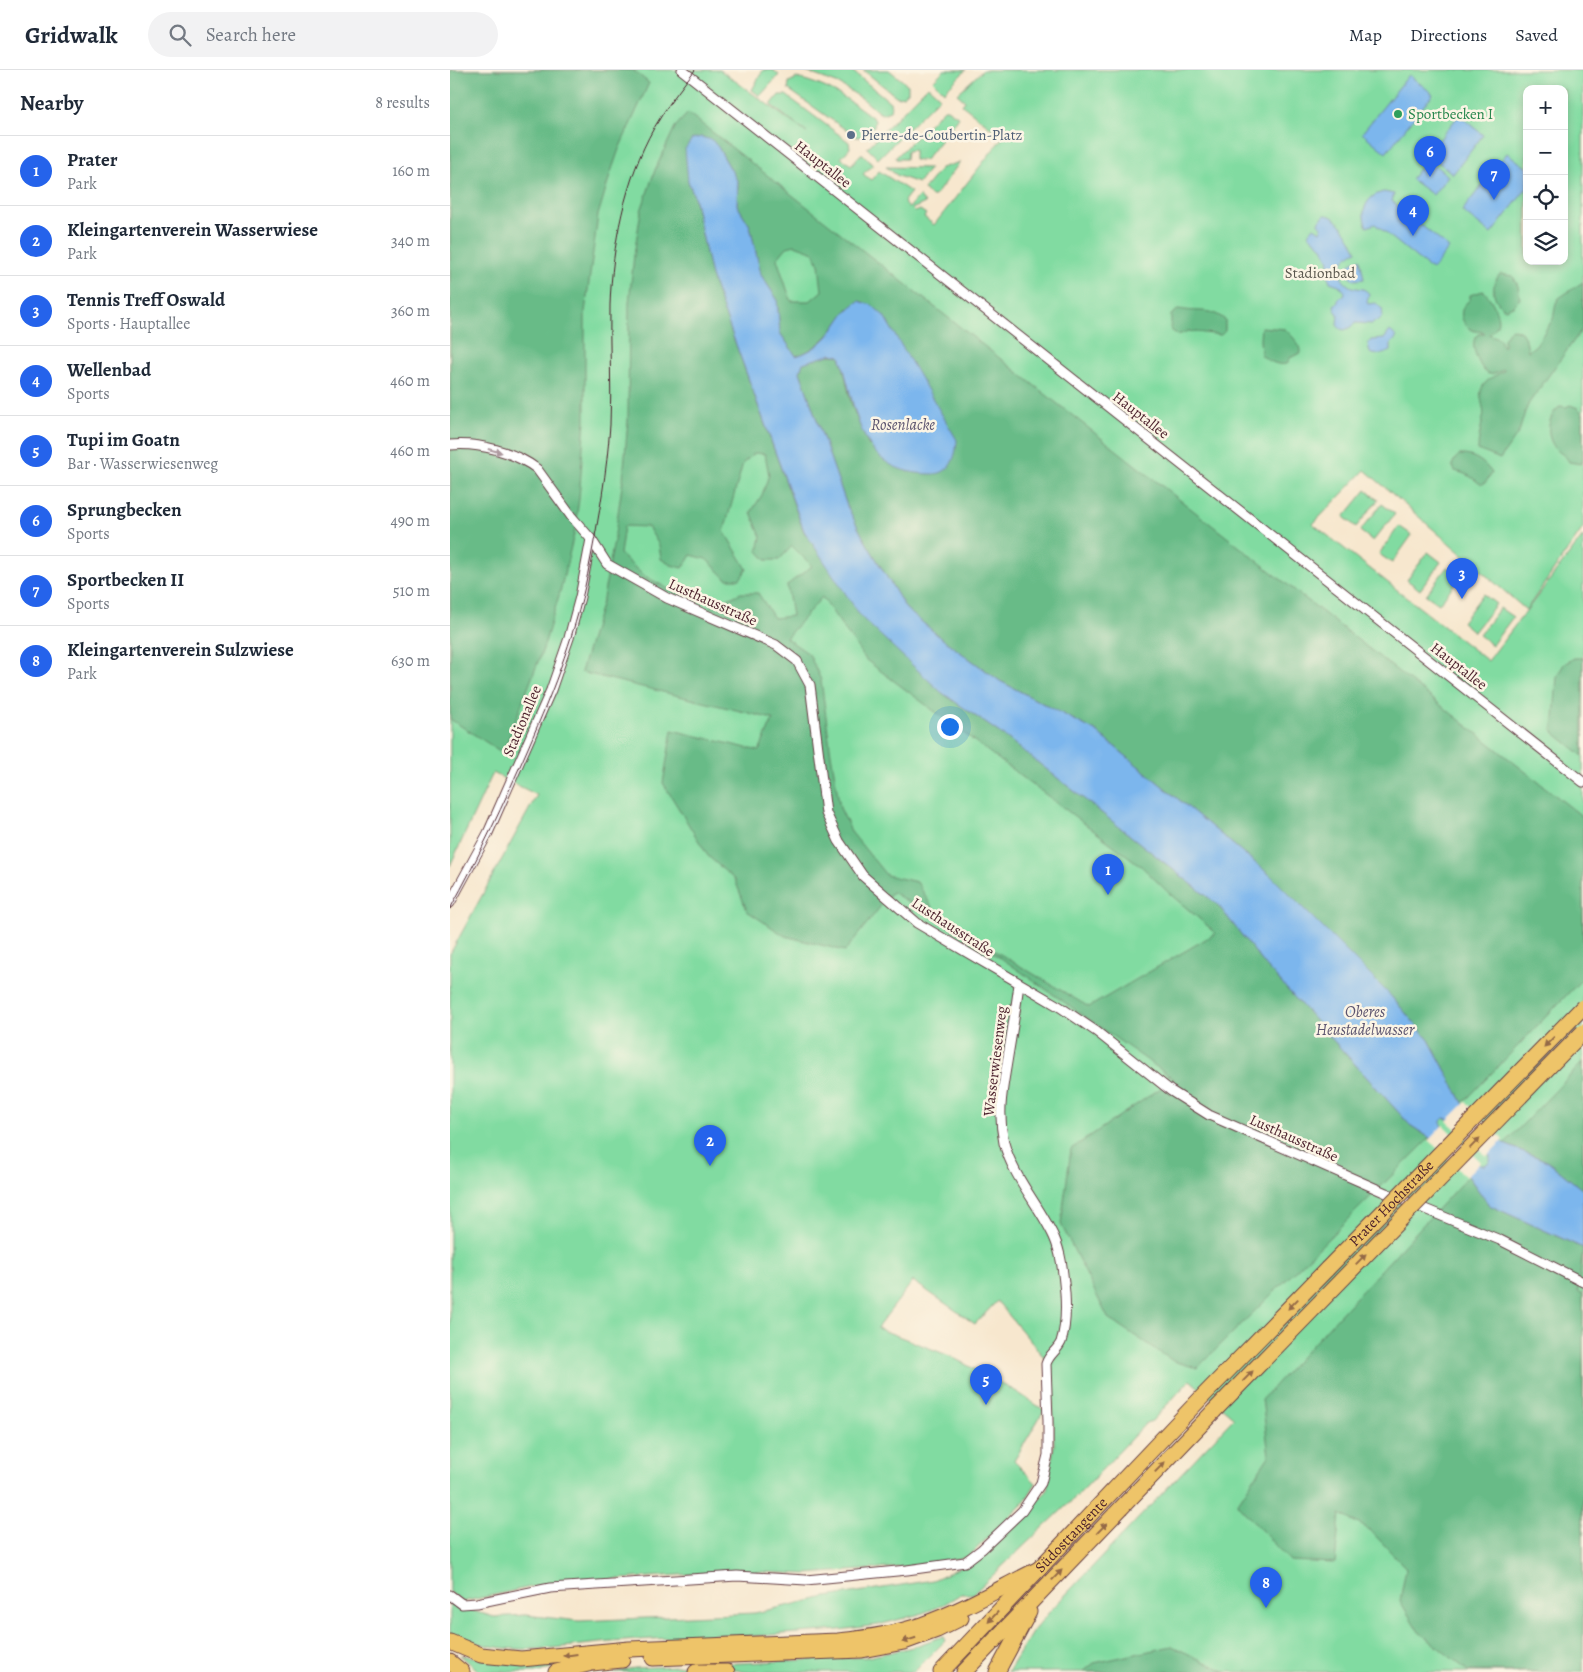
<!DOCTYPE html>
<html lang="en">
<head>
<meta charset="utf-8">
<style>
  :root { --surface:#fff; --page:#f2f2f3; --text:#1f2937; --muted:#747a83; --line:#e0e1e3; --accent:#2563eb }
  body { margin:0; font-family:Alegreya,serif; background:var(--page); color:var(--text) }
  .controls { position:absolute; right:15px; top:15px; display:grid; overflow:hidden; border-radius:10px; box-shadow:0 2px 8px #0003 }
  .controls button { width:45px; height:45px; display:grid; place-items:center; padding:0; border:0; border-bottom:1px solid var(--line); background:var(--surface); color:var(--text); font:25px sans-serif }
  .you { position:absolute; left:499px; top:656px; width:18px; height:18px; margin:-12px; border:4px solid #fff; border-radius:50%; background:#1a73e8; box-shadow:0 0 0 8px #1a73e833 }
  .badge { display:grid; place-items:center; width:32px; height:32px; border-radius:50%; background:var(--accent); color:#fff; font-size:16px; font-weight:700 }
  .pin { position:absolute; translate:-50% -41px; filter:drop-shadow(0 1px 2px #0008) }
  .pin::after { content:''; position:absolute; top:26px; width:18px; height:15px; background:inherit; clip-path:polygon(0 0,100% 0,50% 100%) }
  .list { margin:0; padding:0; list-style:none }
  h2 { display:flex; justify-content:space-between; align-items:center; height:65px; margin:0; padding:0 20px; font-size:21px }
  h2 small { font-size:16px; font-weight:400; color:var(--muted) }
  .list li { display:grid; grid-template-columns:32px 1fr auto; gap:15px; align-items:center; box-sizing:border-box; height:70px; padding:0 20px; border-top:1px solid var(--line) }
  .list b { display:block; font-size:19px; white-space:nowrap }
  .list p { margin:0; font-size:16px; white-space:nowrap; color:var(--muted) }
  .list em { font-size:16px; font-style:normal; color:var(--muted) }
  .icon { flex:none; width:28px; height:28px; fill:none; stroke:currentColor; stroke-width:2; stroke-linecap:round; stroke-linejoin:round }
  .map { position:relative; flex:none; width:1133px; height:1602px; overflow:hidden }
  header { display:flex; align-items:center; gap:30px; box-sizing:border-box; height:70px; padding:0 25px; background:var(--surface); border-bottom:1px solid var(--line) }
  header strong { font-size:24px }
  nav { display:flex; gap:28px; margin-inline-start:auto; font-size:18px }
  .search { width:350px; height:45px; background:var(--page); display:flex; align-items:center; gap:12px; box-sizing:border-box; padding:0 18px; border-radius:28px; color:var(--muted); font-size:19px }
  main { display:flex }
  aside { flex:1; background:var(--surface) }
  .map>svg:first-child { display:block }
</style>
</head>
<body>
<header>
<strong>Gridwalk</strong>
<div class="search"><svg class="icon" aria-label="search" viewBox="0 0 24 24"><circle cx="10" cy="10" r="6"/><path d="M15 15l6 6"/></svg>Search here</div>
<nav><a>Map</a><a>Directions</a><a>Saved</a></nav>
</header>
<main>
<aside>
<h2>Nearby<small>8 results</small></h2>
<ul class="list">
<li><span class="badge">1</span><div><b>Prater</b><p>Park</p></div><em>160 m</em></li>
<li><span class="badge">2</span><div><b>Kleingartenverein Wasserwiese</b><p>Park</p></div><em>340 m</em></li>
<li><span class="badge">3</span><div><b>Tennis Treff Oswald</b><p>Sports · Hauptallee</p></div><em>360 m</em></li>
<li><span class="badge">4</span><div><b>Wellenbad</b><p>Sports</p></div><em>460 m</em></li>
<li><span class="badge">5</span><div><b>Tupi im Goatn</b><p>Bar · Wasserwiesenweg</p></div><em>460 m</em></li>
<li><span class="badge">6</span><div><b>Sprungbecken</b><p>Sports</p></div><em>490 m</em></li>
<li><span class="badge">7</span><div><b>Sportbecken II</b><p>Sports</p></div><em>510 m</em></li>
<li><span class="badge">8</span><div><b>Kleingartenverein Sulzwiese</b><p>Park</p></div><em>630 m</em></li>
</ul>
</aside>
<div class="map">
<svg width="1133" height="1602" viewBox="0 0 1133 1602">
  <rect width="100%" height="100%" fill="#fcf5e5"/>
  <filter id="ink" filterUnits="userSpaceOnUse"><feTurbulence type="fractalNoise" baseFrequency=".02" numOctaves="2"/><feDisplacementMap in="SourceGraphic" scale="10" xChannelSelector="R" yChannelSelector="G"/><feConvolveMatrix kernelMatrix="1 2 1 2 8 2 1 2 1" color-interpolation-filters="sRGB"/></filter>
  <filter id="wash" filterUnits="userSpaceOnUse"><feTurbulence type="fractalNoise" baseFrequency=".0096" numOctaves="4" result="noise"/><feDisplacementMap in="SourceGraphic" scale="20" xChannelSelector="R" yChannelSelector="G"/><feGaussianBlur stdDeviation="1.12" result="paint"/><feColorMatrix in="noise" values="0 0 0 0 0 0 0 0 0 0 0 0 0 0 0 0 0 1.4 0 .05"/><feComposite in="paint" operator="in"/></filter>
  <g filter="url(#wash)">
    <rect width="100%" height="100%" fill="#f7e7ce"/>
    <g fill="#81dba1" stroke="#667d66" fill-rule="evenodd">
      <path d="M0,0H270L357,63L321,35L329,25H336L399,72L400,78L391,88L401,95L411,84H413L423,95L413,104L421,110L429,101L461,122L454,131L455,133L454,134L459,138L469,126L475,133L462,139L465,142L470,140L476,144L474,147L484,155L553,67L512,35L515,31L507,24L533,0H1133V458L1076,540L915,400L863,454L1038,591L1133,466V1602H558L583,1561L602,1539L784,1348L740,1310L702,1351L696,1353L633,1420L523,1524H511L491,1536L470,1544L428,1555L389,1560L304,1566L264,1564L257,1566C225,1568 193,1569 161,1572C103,1577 56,1589 0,1563V1529L10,1537L44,1547L75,1545L129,1551L305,1543L376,1527L483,1510L511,1497L538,1479L597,1421L604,1375L602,1297L547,1231L525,1254L463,1211L427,1258L500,1286L567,1322L594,1340L564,1391L586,1413L574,1433L518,1487L454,1497L356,1504L289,1501L95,1514L12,1532L0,1522V884L87,725L43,703L0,796ZM1077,19H1114V191H1077Z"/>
      <path d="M313,0H323L329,5L310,26L302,20Z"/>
      <path d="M351,0H401L440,32L441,35L440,41L432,44L428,42L413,29L389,14Z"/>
      <path d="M413,0H439L458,15V22L453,26L447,27Z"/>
      <path d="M494,0H516L494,22L483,11Z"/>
      <path d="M347,8C377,15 399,29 423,48L425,50L424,56L411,67H406L338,19L339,12Z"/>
      <path d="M478,16L490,27L428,89L417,78L419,76Z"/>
      <path d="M494,39H497L509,47L475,90H464V80L457,81L456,89H446V87Z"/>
      <path d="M510,92L485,126H480L474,119L491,98Z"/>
      <path d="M436,97L480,98L468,113L448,106Z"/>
      <path d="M916,420L928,430L906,457L894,447Z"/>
      <path d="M932,434L945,444L923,471L910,461Z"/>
      <path d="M949,456L962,465L942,493L929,484Z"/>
      <path d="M978,482L991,492L970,520L957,510Z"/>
      <path d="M997,497L1010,507L989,534L976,525Z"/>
      <path d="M1033,524L1046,534L1024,562L1012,552Z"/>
      <path d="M1050,538L1063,547L1042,575L1029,565Z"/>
      <path d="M493,1566L495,1571L464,1602H294L279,1598H245L227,1602H164L185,1598L418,1587L463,1577Z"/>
      <path d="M10,1585L23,1587L162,1585L113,1594L89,1602H30Z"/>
    </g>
    <g fill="#68bb87" stroke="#596d59" fill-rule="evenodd">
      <path d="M0,0H183L199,13L169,79L161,102L148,145L135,242V350L129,429L124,464L110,522L93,579L53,683L0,649Z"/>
      <path d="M238,43L1133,747V908L1013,1033L979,970L939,924L820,805L647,662L550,611L495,571L456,539L413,467L397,436L350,302L353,293C365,288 378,283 390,286C395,301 397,317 401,332C406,347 412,361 419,376L398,238C384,259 371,278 346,286L330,263L327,229L311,205L300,156L287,135L288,112L268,77L238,111L244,126L261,206L354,462L491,622L557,668L768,835L816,896L960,1055L980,1068L747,1298L723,1291L658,1248L611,1154L621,1079L724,1009L554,890L442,822L395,881L335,866L297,841L285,810L258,786L213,713L222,660L309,681L323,649L131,602L153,528L164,471L173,409L178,350L179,233L184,185L191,141L205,100L225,57ZM345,175L364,182L369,194L372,221L360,231H341L327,189L337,177ZM305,383L315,384L319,405L312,425L301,442L311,467L308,481L316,490H329L342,476L362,496L337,515L342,546L324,548L308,523H291L255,539L193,505L170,484L174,456L198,457L209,475L211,489L221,495L233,498L241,485L256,489L277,509H290L297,499L274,461L293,393ZM372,527L416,590L691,796L720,824L766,863L639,937L488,847L467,812L436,805L402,763L390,738L381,684L371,610L359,584L336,568Z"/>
      <path d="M1050,204L1063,206L1068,216L1070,229L1063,236L1055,239C1042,230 1040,216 1050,204Z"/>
      <path d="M1133,212V258L1079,333L1075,342L1069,362L1050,389L1028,380C1028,369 1031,359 1033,348C1035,342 1032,335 1031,328C1028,312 1044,307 1055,300L1054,299C1049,301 1045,305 1039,304C1031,302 1022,279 1024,272C1024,268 1026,267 1028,264H1034V262C1030,261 1026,262 1022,260C1009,253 1008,237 1020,230V225L1033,221C1040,225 1051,246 1047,255C1046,258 1041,262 1039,264L1050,269L1052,276H1054V269L1060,260L1064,259L1071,262L1076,270L1078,281L1086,275L1103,249L1106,233L1109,228Z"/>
      <path d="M729,239C747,243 760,237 775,250V261L771,265L738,261L728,265L721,260V245Z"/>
      <path d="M811,257L835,259C841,265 851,274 850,283L840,288L837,294C827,296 819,291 811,285L810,269Z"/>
      <path d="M1120,335L1128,338L1133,344V390L1131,394L1119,392C1116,385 1110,384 1105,378C1095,365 1097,345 1111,336L1116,337Z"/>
      <path d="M1009,385C1024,384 1034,392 1042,403C1030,423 1031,411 1017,405C1013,403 1009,402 1005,401L1002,395L1005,389Z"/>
      <path d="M1124,588H1133V686L1103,662L1107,606L1114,594Z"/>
      <path d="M1133,992V1120L1097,1091L1054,1074Z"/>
      <path d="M1018,1106L1039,1135L1133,1178L1128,1222L1133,1224V1602L1018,1601L969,1562L950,1531L956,1498L920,1460L890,1444L885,1493L840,1491L787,1434L819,1386L812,1329Z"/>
      <path d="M722,1576L776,1602H633L644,1593Z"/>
    </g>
    <g fill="#7cb6ed" stroke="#636a8c" fill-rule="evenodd">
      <path d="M959,5L983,24L936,83L912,63Z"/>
      <path d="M1009,45L1033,65L1003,104L978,84Z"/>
      <path d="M251,67L262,70L268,77L288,112L287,135L300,156L311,205L327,229L330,263L346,286C360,282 373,273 382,261C392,248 393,241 409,231L422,235L434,246L507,370C506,385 502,403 484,404C406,405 408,341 390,286L382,284L353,293L350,302L397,436L413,467L456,539L495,571L550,611L647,662L820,805L939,924L979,970L1013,1033L1054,1074L1097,1091L1133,1120V1178L1039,1135L1018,1106L980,1068L960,1055L816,896L768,835L557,668L491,622L411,547L354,461L261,206L244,126L238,111L235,79L242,69ZM994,1048L1001,1050L1040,1086V1091L1035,1095H1030L992,1059L991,1051Z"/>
      <path d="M1057,83L1077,98V118L1041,164L1012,141Z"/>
      <path d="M977,89L998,106L983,125L961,109Z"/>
      <path d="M934,122L944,124L942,131L999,178L983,199L978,197L925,154L917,157C909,141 917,125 934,122Z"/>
      <path d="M875,145C889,145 901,170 907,181C892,186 883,204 898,215C906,221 913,215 919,224L917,232L918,234L926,233L932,239C934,246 931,251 923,252V254L906,253C899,257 894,265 887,255L888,244L885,240L884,235L888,232V229L894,225L895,222L889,215L880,212L878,206L882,198L878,192L879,191L871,176L858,164L864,157L870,161L872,158L869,154L870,150Z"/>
      <path d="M910,189L914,209L904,210L897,204C895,194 903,192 910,189Z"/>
      <path d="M940,261L947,267L941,274V281C935,284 926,286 920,283L918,274L921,270L934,269Z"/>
    </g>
    <g fill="#f7e7ce">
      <path d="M1016,1032L1053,1070L1037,1086L997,1051Z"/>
      <path d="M993,1055L1031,1092L1016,1107L979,1070Z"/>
    </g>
  </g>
  <g filter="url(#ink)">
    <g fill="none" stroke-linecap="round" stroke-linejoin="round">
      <g stroke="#643d43" stroke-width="11">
        <g id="street">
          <path d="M232,0L1133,712"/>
          <path d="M0,375C28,372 65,382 87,399L121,446L141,469L157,494L217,528L326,575L347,591L360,615L376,743L389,771L413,806L467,853L610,937L647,962L721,1021L759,1045L936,1123L1050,1170L1133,1212"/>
          <path d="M0,833L38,763L101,620L119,568L130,527L141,469"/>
          <path d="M0,1525L12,1534L27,1533L100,1518L287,1506L356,1510L457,1500L515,1492L532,1479L572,1441L591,1413L598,1385V1351L596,1294C599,1284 607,1281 611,1272C616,1257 616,1239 615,1223C613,1204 612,1185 604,1167C589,1135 563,1107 554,1073C547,1040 553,1018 558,986C562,962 566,938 569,914"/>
        </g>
      </g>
      <g stroke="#643d43" stroke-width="17">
        <g id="highway">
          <path d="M0,1572L31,1585L71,1589L179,1579L388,1571C416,1568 444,1564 471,1555C512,1541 550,1518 589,1499"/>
          <path d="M203,1588L412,1580L454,1572L487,1560L511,1548"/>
          <path d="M0,1592L12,1602"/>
          <path d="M106,1602L142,1593L172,1590"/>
          <path d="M246,1602H277"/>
          <path id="s1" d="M491,1602L751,1328L877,1199"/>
          <path d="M514,1602L764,1341"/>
          <path d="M547,1602L579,1542"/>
        </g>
      </g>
      <use href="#street" stroke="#fff" stroke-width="9"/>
      <use href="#highway" stroke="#eec469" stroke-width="15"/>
      <path stroke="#4a1f2b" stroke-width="1" d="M0,839C29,787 54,733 78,678C104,618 128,558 140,492C149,447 157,401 160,355C162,315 159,275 160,235C162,177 175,109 204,58C216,37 230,19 245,0"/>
      <g stroke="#643d43" stroke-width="17" stroke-linecap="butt">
        <g id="highway-bridge">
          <path id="s2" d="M877,1199L1133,937"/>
          <path d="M764,1341L1133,962"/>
        </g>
      </g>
      <use href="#highway-bridge" stroke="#eec469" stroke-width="15"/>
    </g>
    <defs><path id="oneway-solid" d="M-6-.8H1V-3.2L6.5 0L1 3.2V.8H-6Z" transform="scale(1.25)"/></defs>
    <use fill="#ae9aa0" href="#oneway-solid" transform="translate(45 381) rotate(15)"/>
    <g fill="#946947">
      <use href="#oneway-solid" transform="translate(1099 972) rotate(134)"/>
      <use href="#oneway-solid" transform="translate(1025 1073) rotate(-46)"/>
      <use href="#oneway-solid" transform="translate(911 1189) rotate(-46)"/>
      <use href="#oneway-solid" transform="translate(843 1234) rotate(134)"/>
      <use href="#oneway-solid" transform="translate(798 1306) rotate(-46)"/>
      <use href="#oneway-solid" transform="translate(710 1397) rotate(-46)"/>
      <use href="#oneway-solid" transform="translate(652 1458) rotate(-46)"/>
      <use href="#oneway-solid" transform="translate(607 1505) rotate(-46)"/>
      <use href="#oneway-solid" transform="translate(543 1547) rotate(133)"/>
      <use href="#oneway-solid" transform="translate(459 1570) rotate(163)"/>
      <use href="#oneway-solid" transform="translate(120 1585) rotate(173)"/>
    </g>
  </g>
  <circle fill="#2e9e5b" stroke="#fcf5e5" stroke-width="2" cx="948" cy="44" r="5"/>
  <circle fill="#5c6f8a" stroke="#fcf5e5" stroke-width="2" cx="401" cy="65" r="5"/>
  <g text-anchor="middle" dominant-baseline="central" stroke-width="5" stroke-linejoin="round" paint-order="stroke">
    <g font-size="15" fill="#27864d" stroke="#fcf5e5" text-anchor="start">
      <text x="958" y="44">Sportbecken I</text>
    </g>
    <g font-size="15" fill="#4e5e75" stroke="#fcf5e5" text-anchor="start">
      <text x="411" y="65">Pierre-de-Coubertin-Platz</text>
    </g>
    <g font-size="15" fill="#4a1f2b" stroke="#fcf5e5">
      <text transform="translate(373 94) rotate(38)">Hauptallee</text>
      <text transform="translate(691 345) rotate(38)">Hauptallee</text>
      <text transform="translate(263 532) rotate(24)">Lusthausstraße</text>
      <text transform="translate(1009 596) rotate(38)">Hauptallee</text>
      <text transform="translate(72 651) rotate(-67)">Stadionallee</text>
      <text transform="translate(503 857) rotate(33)">Lusthausstraße</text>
      <text transform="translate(545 991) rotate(-83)">Wasserwiesenweg</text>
      <text transform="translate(844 1068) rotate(24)">Lusthausstraße</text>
      <text stroke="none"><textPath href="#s2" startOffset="92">Prater Hochstraße</textPath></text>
      <text stroke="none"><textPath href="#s1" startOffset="189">Südosttangente</textPath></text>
    </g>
    <g font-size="15" fill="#5a574e" stroke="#fcf5e5">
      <text x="870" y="203">Stadionbad</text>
    </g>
    <g font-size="16" font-style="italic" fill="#5c546f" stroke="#fcf5e5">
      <text x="453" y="355">Rosenlacke</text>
      <text x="915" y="942">Oberes<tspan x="915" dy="18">Heustadelwasser</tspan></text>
    </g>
  </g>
</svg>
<div class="controls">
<button>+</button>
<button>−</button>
<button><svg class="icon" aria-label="locate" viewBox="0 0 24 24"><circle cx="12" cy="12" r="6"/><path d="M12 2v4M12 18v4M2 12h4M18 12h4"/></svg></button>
<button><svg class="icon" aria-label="layers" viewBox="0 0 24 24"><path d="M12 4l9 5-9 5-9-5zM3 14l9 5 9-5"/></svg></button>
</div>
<div class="you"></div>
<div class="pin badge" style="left:658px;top:825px">1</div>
<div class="pin badge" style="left:260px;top:1096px">2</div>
<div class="pin badge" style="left:1012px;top:529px">3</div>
<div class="pin badge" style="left:963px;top:166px">4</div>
<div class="pin badge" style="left:536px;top:1335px">5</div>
<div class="pin badge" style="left:980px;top:107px">6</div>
<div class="pin badge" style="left:1044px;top:130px">7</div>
<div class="pin badge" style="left:816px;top:1538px">8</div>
</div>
</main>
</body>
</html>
